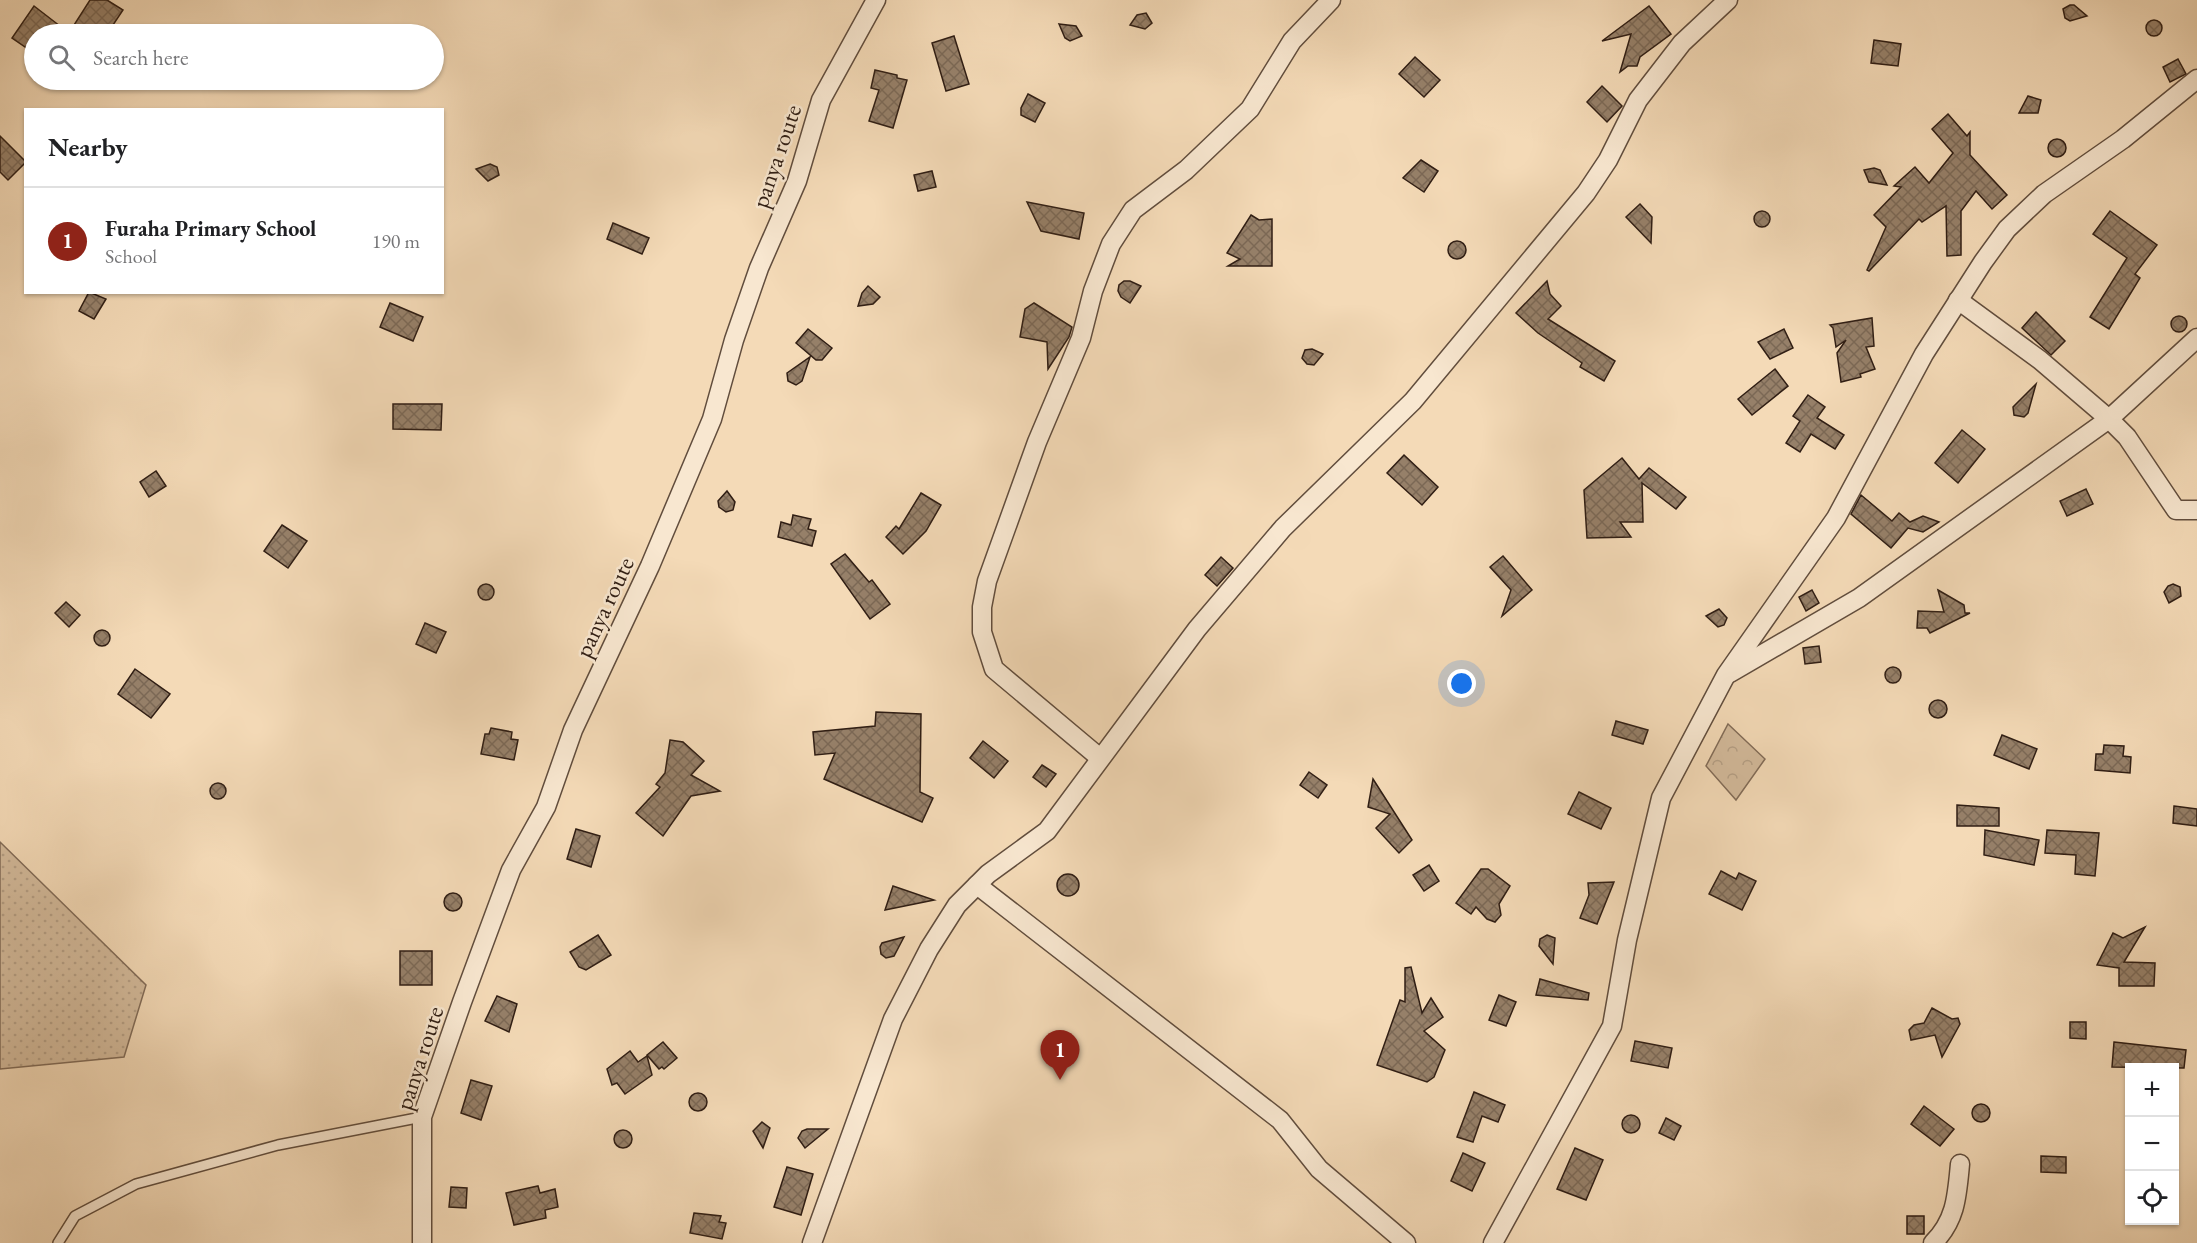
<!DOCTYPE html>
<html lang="en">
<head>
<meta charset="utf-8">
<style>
  :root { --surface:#fff; --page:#f2f2f2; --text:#202124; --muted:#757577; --line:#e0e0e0; --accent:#8f2418 }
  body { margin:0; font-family:"EB Garamond",serif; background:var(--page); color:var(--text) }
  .controls { position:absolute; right:18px; bottom:18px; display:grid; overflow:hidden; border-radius:0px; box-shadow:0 2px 4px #0004 }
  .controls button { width:54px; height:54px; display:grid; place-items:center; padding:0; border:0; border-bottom:2px solid var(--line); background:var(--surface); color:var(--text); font:30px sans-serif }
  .you { position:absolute; left:1462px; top:684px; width:21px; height:21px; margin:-15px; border:4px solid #fff; border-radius:50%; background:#1a73e8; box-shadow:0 0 0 9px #1a73e833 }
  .badge { display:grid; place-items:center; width:39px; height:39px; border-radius:50%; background:var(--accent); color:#fff; font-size:20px; font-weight:700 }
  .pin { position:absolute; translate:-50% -50px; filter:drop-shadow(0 2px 3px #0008) }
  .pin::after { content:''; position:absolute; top:32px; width:21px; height:18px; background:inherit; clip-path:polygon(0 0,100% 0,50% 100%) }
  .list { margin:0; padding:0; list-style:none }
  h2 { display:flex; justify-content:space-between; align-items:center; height:78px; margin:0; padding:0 24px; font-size:26px }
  h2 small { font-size:20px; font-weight:400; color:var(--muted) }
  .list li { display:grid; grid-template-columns:39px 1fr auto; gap:18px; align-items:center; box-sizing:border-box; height:108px; padding:0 24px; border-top:2px solid var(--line) }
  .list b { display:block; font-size:22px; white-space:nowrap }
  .list p { margin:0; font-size:20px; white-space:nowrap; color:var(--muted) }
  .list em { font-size:20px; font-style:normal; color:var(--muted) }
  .icon { flex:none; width:33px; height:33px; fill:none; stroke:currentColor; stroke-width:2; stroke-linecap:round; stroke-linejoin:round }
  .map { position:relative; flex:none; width:2197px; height:1243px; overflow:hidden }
  .search { position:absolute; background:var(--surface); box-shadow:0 2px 4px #0004; left:24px; top:24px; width:420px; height:66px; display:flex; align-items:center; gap:15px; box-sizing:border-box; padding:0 21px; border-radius:33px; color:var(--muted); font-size:22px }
  .panel { position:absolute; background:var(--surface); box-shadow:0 2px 4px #0004; left:24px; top:108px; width:420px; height:186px; border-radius:0px }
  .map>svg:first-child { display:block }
</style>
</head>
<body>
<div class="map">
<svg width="2197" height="1243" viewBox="0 0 2197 1243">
  <defs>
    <pattern id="grass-dots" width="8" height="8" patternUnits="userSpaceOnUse" patternTransform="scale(1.5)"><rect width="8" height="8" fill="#d3ba9b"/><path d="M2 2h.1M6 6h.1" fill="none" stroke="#b59f85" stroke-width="1.8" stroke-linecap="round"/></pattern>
    <pattern id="forest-crowns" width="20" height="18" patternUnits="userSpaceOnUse" patternTransform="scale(1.5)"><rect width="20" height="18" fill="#d3ba9b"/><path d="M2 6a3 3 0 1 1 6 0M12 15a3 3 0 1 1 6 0" fill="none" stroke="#b59f85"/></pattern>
    <pattern id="building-cross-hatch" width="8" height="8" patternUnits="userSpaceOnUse" patternTransform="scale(1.5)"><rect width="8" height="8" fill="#968069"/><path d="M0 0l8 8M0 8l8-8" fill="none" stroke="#7b6855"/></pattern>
  </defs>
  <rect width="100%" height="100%" fill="#f4dab7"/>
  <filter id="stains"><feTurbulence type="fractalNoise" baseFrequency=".00333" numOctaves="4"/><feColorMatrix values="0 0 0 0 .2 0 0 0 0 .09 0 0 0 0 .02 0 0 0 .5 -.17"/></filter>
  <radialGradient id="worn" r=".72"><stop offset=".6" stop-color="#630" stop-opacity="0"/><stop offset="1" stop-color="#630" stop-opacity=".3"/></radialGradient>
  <path fill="url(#grass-dots)" stroke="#826c58" stroke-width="1.5" d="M0,842L146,985L124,1057L0,1069Z"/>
  <path fill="url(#forest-crowns)" stroke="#826c58" stroke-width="1.5" d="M1728,724L1765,759L1736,800L1706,766Z"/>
  <g fill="url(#building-cross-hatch)" stroke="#301e14" stroke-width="1.5">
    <path d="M90,0H107L123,10L107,34H34V53L12,38L34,6L69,33Z"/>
    <path d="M2070,5H2074L2087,16L2070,21L2065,18L2063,9Z"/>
    <path d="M1649,6L1671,34L1640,57L1637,66H1628L1620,72L1631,34L1602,41Z"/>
    <path d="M1146,13L1152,23L1145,29L1130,25L1137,15Z"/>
    <circle cx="2154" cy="28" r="8"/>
    <path d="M1059,24L1076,26L1082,36L1070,41L1065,38Z"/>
    <path d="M954,36L969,84L946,91L932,43Z"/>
    <path d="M1874,40L1901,44L1898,66L1871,63Z"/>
    <path d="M1415,57L1440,80L1424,97L1399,74Z"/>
    <path d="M2178,59L2186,74L2170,82L2163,67Z"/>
    <path d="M875,70L897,75V78L907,80L893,128L869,121L879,90L871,88Z"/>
    <path d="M1602,86L1622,106L1607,122L1587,102Z"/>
    <path d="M1028,94L1045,103L1035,122L1021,115V108Z"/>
    <path d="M2028,96L2041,100L2038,113H2019Z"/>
    <path d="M1948,114L1967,136L1970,132V155L2007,195L1992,209L1976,191L1961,211V255L1947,256L1946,206L1922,222L1919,219L1869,271L1867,270L1886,227L1874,215L1901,187L1894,186L1915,167L1929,183L1953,153L1932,129Z"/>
    <path d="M0,136L26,162L8,180L0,172Z"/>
    <circle cx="2057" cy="148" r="9"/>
    <path d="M1421,160L1438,171L1424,192L1403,178Z"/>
    <path d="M490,164L497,167L499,175L488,181L476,169Z"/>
    <path d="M1874,168L1880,170L1887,185L1869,182L1864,170Z"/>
    <path d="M932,171L936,187L918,191L914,175Z"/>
    <path d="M1027,202L1084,213L1079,239L1041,231Z"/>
    <path d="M1640,204L1652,217L1651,243L1626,217Z"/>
    <circle cx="1762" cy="219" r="8"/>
    <path d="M2110,211L2157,245L2135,274L2140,278L2109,329L2090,317L2127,258L2093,234Z"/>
    <path d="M1251,215L1259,220L1272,219V266H1228L1240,259L1227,253Z"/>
    <path d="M613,223L649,238L642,254L607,239Z"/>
    <circle cx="1457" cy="250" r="9"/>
    <path d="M1124,281H1130L1141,286L1130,303L1121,297L1118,291L1119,285Z"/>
    <path d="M1547,281L1550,294L1561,306L1548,319L1615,361L1604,381L1580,367L1582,363L1538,333L1516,313Z"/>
    <path d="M868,286L880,297L873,304L858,306L862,293Z"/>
    <path d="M89,292L106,299L94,319L79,311Z"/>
    <path d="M390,303L423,317L413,341L380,327Z"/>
    <path d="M1034,303L1072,327L1069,337L1048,369L1047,342L1020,337L1025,309Z"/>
    <path d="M2036,312L2065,341L2051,355L2022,328Z"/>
    <circle cx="2179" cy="324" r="8"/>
    <path d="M1872,318L1874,346L1866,347L1875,369L1860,374L1861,377L1841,382L1837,353L1846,340L1836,347L1833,328L1830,325Z"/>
    <path d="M808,329L832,348L822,360H816L796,343Z"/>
    <path d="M1784,329L1793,348L1770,359L1758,342Z"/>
    <path d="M1312,349L1323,354L1314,365L1307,364L1302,358L1305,350Z"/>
    <path d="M810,357L802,381L796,385L788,381L787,373Z"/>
    <path d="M1775,369L1788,386L1752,415L1738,399Z"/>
    <path d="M2036,384L2028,413L2024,417L2014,415L2013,407Z"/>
    <path d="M1808,395L1825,407L1817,418L1844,435L1835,449L1811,434L1800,452L1786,443L1800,421L1793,416Z"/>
    <path d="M393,404H442L441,430L393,429Z"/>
    <path d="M1962,430L1985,449L1958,483L1935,463Z"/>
    <path d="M1404,455L1438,487L1422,505L1387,473Z"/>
    <path d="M1622,458L1639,479L1649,468L1686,497L1676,509L1642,483L1643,522H1620L1631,537L1587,538L1584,490Z"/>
    <path d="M156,471L166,486L149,497L140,482Z"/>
    <path d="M2086,489L2093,504L2067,516L2060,501Z"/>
    <path d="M727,491L735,502L733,510L726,512L719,507L718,501Z"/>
    <path d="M921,493L941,505L926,531L903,554L886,537L896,526L899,529Z"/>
    <path d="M1861,495L1892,521L1899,513L1910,522L1923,516L1939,522L1923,532L1908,528L1891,548L1851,514Z"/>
    <path d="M793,515L811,519L808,529L816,531L812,546L778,537L781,522L791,525Z"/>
    <path d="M282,525L307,541L288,568L264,551Z"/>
    <path d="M845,554L869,582L872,580L890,604L870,619L831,564Z"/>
    <path d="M1503,556L1532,590L1502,616L1511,590L1490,567Z"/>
    <path d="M1221,557L1233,568L1217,586L1205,575Z"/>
    <circle cx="486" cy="592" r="8"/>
    <path d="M2173,584L2180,587L2181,596L2169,603L2164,592L2168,586Z"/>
    <path d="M1812,590L1819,603L1806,611L1799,597Z"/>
    <path d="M1938,590L1964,605L1965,613H1970L1930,633L1927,628H1917L1918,611L1944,612Z"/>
    <path d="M66,602L80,615L69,627L55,613Z"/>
    <path d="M1719,609L1727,618L1724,625L1718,627L1706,616Z"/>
    <path d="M425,623L446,632L436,653L416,644Z"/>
    <circle cx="102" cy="638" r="8"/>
    <path d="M1819,646L1821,662L1805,664L1803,648Z"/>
    <circle cx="1893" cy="675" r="8"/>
    <path d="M135,669L170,694L151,718L118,694Z"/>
    <circle cx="1938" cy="709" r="9"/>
    <path d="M876,712L921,714L920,792L933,798L922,822L824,779L835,753L815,755L813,732L875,726Z"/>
    <path d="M1616,721L1648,730L1643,744L1612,735Z"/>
    <path d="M491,728L512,732L511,739L518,740L514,760L481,754L485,734H489Z"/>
    <path d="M2002,735L2037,749L2029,769L1994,755Z"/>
    <path d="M670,740L683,742L704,761L691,775L720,791L691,796L663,836L636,813L660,787L656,784L665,773Z"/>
    <path d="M983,741L1008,761L994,778L970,758Z"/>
    <path d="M2104,745L2124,746L2123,756L2131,757L2130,773L2095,770L2096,754H2103Z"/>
    <path d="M1042,765L1056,774L1046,787L1033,777Z"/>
    <path d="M1309,772L1327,785L1318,798L1300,785Z"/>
    <path d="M1373,779L1412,840L1399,853L1376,828L1390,814L1368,807Z"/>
    <circle cx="218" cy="791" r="8"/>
    <path d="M1579,792L1611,808L1601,829L1568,814Z"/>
    <path d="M1957,805L1999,808V826H1957Z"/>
    <path d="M2174,806L2197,809V826L2173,823Z"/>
    <path d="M576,829L600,836L591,867L567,859Z"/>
    <path d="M1985,830L2039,840L2034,865L1984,855Z"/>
    <path d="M2047,830L2099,833L2095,876L2075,874L2076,855L2045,853Z"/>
    <path d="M1429,865L1439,881L1424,891L1413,875Z"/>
    <path d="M1481,869H1488L1510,886L1499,904L1501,915L1495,922L1487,919L1476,907L1471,914L1456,903Z"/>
    <path d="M1721,871L1736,879L1739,873L1756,881L1742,910L1709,894Z"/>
    <circle cx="1068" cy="885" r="11"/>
    <path d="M1614,882L1597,924L1580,918L1589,895L1588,883Z"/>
    <path d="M893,886L934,900L885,910Z"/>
    <circle cx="453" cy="902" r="9"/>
    <path d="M2145,927L2124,962L2155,963L2154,986H2119V968L2097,965L2113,933L2123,938Z"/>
    <path d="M598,935L611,955L586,970L579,967L570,952Z"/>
    <path d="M1547,935L1555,938L1553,964L1539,946L1540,939Z"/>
    <path d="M904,937L894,956L886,958L881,954L880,947L882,943Z"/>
    <rect x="400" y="951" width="32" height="34"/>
    <path d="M1411,967L1422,1013L1431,998L1443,1017L1424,1031L1445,1050L1434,1077L1427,1082L1377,1065L1400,1000L1405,1002V968Z"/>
    <path d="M1540,979L1589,993L1588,1000L1536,995Z"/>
    <path d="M1499,995L1516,1002L1506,1026L1489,1020Z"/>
    <path d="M497,996L517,1004L509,1032L485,1021Z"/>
    <path d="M1932,1008L1952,1019L1958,1018L1960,1024L1942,1057L1935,1035L1911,1040L1909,1030L1914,1025L1924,1023Z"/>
    <path d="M2070,1022H2086V1039L2070,1038Z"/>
    <path d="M1635,1041L1672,1048L1668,1068L1631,1061Z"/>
    <path d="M663,1042L677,1058L664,1069L662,1067L659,1069L647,1055Z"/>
    <path d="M2114,1042L2186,1050L2184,1068L2112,1067Z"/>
    <path d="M630,1051L638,1062L647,1056L652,1075L625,1094L617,1083L612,1085L607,1069Z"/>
    <path d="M471,1080L492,1086L481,1120L461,1113Z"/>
    <path d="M1474,1092L1505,1105L1498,1122L1482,1116L1473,1142L1457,1137Z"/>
    <circle cx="698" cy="1102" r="9"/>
    <circle cx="1981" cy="1113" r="9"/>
    <path d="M1924,1106L1954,1129L1940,1146L1911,1124Z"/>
    <circle cx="1631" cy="1124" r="9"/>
    <path d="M1666,1118L1681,1126L1674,1140L1659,1133Z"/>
    <path d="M762,1122L770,1128L763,1148L753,1131Z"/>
    <path d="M807,1129H828L805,1148L798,1138L802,1131Z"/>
    <circle cx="623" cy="1139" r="9"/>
    <path d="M1575,1148L1603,1160L1586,1200L1557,1189Z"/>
    <path d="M1463,1153L1485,1163L1472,1191L1451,1181Z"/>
    <path d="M2041,1156L2066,1157V1173L2041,1172Z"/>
    <path d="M787,1167L813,1174L801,1215L774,1207Z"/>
    <path d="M538,1186L540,1193L555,1189L558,1207L545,1210L546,1218L514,1225L506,1193Z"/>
    <path d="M451,1187L467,1188L466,1208L449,1207Z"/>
    <path d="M694,1213L721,1216L719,1222L726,1223L722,1239L690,1233Z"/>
    <rect x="1907" y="1216" width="17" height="18"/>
  </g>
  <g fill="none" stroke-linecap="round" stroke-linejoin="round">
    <g stroke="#614d3d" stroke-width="12">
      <path id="lane" d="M58,1243L75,1216L136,1184L278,1145L422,1117"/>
    </g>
    <g stroke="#614d3d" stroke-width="21">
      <g id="street">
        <path d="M1958,300L2040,360L2109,419L2127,437L2176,510H2197"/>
        <path d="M1730,673L1859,598L2109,419L2197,338"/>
        <path d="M1100,758L994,669L982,632V607L987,581L1037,442L1081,338L1093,291L1111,244L1133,210L1186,170L1250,109L1292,41L1331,0"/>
        <path d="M977,885L1280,1120L1319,1169L1406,1243"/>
        <path d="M422,1243V1117L462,1002L511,870L546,807L573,730L650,566L712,419L734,340L759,268L797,181L821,100L876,0"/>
        <path d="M812,1243L893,1019L929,949L957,905L988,874L1047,831L1197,629L1283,528L1413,401L1586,193L1608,160L1638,100L1682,43L1728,0"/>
        <path d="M1493,1243L1612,1026L1627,940L1661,798L1726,675L1836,518L1924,354L1983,262L2007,229L2044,194L2123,139L2197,79"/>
        <path d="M1933,1243C1956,1220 1957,1196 1960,1164"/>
      </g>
    </g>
    <use href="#lane" stroke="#f8e7d0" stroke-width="9"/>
    <use href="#street" stroke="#f8e7d0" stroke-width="18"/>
  </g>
  <g text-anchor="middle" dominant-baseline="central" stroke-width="5" stroke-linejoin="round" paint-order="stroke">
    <g font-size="24" fill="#301e14" stroke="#f8e7d0">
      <text transform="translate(776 156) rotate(-71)">panya route</text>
      <text transform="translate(604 607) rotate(-65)">panya route</text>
      <text transform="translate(419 1058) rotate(-72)">panya route</text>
    </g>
  </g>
  <rect width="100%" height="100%" filter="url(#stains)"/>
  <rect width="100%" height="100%" fill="url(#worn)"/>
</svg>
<div class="controls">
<button>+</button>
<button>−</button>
<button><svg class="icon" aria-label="locate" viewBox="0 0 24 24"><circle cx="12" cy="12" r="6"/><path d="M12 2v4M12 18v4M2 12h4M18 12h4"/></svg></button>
</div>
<div class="you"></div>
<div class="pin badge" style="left:1060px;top:1080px">1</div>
<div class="search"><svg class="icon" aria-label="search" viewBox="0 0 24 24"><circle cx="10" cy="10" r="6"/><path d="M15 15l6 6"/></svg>Search here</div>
<section class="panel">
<h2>Nearby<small></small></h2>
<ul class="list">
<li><span class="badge">1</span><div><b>Furaha Primary School</b><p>School</p></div><em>190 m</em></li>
</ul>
</section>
</div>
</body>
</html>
